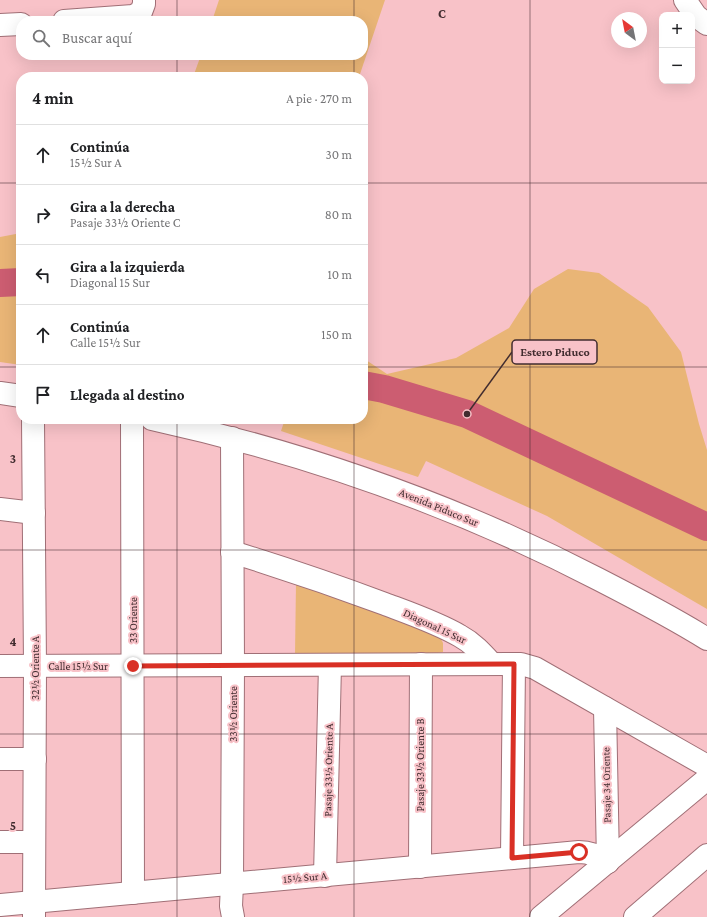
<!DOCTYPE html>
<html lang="es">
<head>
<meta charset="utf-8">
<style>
  :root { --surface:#fff; --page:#f6f6f6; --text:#202124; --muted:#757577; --line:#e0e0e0 }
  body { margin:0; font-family:"Crimson Pro",serif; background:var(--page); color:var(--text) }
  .controls { position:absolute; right:12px; top:12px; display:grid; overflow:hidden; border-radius:8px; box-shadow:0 4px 16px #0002 }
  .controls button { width:36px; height:36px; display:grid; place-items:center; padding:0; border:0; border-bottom:1px solid var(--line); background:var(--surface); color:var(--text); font:20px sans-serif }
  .compass { position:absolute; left:611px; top:12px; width:36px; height:36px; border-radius:50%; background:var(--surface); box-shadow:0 4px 16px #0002; rotate:328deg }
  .stop { position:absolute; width:12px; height:12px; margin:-9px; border:3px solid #d93025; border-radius:50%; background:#fff }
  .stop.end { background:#d93025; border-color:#fff; box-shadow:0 1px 4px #0008 }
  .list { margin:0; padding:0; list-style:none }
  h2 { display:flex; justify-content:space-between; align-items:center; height:52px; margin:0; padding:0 16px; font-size:17px }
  h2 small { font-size:13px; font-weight:400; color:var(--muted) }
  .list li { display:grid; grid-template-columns:26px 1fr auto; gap:12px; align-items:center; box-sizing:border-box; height:60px; padding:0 16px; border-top:1px solid var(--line) }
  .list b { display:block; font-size:15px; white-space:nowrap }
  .list p { margin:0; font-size:13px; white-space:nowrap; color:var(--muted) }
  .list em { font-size:13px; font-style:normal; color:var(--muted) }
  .icon { flex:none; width:22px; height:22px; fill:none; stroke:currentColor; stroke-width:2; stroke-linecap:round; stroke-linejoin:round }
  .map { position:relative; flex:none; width:707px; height:917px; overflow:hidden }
  .search { position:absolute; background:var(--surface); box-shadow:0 4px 16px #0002; left:16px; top:16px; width:352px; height:44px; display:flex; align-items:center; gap:10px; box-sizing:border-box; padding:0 14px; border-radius:16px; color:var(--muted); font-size:15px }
  .panel { position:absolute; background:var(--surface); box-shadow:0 4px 16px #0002; left:16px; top:72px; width:352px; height:352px; border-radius:16px }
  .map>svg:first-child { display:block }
</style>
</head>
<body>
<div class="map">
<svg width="707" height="917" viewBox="0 0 707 917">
  <rect width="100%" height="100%" fill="#f8c2c8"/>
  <g fill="#e9b576">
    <path d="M219,0H385L359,77H193L201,55H363V21H212Z"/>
    <path d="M21,233V365L0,362V237Z"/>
    <path d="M568,269L599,273L648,307L681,352L699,424L707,450V609L547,516L426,461L418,477L281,431L285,419H363V358L387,374L456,358L509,328L534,289Z"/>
    <path d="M296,583L439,635L443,643V652L433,654H295Z"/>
  </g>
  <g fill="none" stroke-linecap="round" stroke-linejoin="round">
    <g stroke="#cc5d71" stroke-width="28">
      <path d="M0,283L21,282"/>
      <path d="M363,385L384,389L467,414L707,527"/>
    </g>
    <g stroke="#a06f76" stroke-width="24">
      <g id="minor">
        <path d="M685,0L696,16L707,24"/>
        <path d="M64,21L133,16L141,12L144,4V0"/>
        <path d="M0,25L21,24"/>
        <path d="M0,393L21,396"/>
        <path d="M33,419L35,666L34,916"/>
        <path d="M132,419L133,893"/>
        <path d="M152,419C307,453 457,506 598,579C635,598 672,617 707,639"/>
        <path d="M232,438L233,665L232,884L231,906L233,917"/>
        <path d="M0,509L34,513"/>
        <path d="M232,552C284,568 334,585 385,604C409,613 438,623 460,636C473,643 482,653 492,664"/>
        <path d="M0,666L521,664L535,668L707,766"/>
        <path d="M605,708L608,862"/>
        <path d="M0,759H35"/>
        <path d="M0,842H34"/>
        <path d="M512,858L514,664"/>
        <path d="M420,867L421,664"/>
        <path d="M325,876L330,665"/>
        <path d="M0,905L579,852C590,852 598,855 608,862"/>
        <path d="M541,917L707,779"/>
        <path d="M635,917L707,855"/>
      </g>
    </g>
    <use href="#minor" stroke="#fff" stroke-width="22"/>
  </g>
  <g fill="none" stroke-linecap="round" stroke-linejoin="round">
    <path stroke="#d93025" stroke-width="5" d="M133,666L514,664L512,858L579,852"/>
  </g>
  <path fill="none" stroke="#412c2f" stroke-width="1" stroke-opacity="0.55" d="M177,0V21M354,0V21M530,0V917M177,55V77M354,55V77M0,183H21M363,183H707M0,367H21M363,367H707M177,419V917M354,419V917M0,550H707M0,734H707"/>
  <g text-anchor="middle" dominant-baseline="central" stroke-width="4" stroke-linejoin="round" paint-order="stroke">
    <g font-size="11" fill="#412c2f" stroke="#f8c2c8">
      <text transform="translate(439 507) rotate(22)">Avenida Piduco Sur</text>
      <text transform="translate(133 620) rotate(-90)">33 Oriente</text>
      <text transform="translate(435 626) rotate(25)">Diagonal 15 Sur</text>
      <text x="78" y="666">Calle 15½ Sur</text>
      <text transform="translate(35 668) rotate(-90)">32½ Oriente A</text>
      <text transform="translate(233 714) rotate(-90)">33½ Oriente</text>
      <text transform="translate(420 765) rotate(-90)">Pasaje 33½ Oriente B</text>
      <text transform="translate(328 770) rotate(-89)">Pasaje 33½ Oriente A</text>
      <text transform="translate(606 785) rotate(-91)">Pasaje 34 Oriente</text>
      <text transform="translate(305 877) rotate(-5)">15½ Sur A</text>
    </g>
  </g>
  <g font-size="13" text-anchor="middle" font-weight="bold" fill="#412c2f" stroke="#f8c2c8" stroke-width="4" stroke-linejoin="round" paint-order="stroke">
    <text x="442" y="18">C</text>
    <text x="13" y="463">3</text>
    <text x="13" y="646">4</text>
    <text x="13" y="830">5</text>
  </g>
  <path fill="none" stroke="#412c2f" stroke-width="1.5" d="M467 414L512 352"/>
  <circle fill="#412c2f" stroke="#f8c2c8" stroke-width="1.5" cx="467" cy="414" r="4"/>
  <rect fill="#f8c2c8" stroke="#412c2f" stroke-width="1.5" x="512" y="340" width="85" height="24" rx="4"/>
  <g font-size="12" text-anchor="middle" font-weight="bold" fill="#412c2f">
    <text x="555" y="356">Estero Piduco</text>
  </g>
</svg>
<div class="controls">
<button>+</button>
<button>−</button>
</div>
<svg class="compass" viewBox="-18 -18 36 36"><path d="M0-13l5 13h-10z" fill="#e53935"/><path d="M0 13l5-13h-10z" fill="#757577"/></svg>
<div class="stop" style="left:579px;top:852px"></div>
<div class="stop end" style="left:133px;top:666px"></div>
<div class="search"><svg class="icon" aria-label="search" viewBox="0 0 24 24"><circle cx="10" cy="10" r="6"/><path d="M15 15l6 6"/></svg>Buscar aquí</div>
<section class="panel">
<h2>4 min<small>A pie · 270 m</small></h2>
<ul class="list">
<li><svg class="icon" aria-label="ahead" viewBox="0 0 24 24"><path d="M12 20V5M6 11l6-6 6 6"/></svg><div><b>Continúa</b><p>15½ Sur A</p></div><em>30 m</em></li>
<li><svg class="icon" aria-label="right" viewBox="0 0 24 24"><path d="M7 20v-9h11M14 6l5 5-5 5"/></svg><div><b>Gira a la derecha</b><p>Pasaje 33½ Oriente C</p></div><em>80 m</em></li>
<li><svg class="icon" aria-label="left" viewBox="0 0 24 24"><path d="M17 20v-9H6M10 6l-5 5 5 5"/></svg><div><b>Gira a la izquierda</b><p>Diagonal 15 Sur</p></div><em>10 m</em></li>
<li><svg class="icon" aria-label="ahead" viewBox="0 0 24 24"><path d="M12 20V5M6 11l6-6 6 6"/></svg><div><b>Continúa</b><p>Calle 15½ Sur</p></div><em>150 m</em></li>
<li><svg class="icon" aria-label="arrive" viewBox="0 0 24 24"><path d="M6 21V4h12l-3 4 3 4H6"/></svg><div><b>Llegada al destino</b></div></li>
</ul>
</section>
</div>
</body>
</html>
